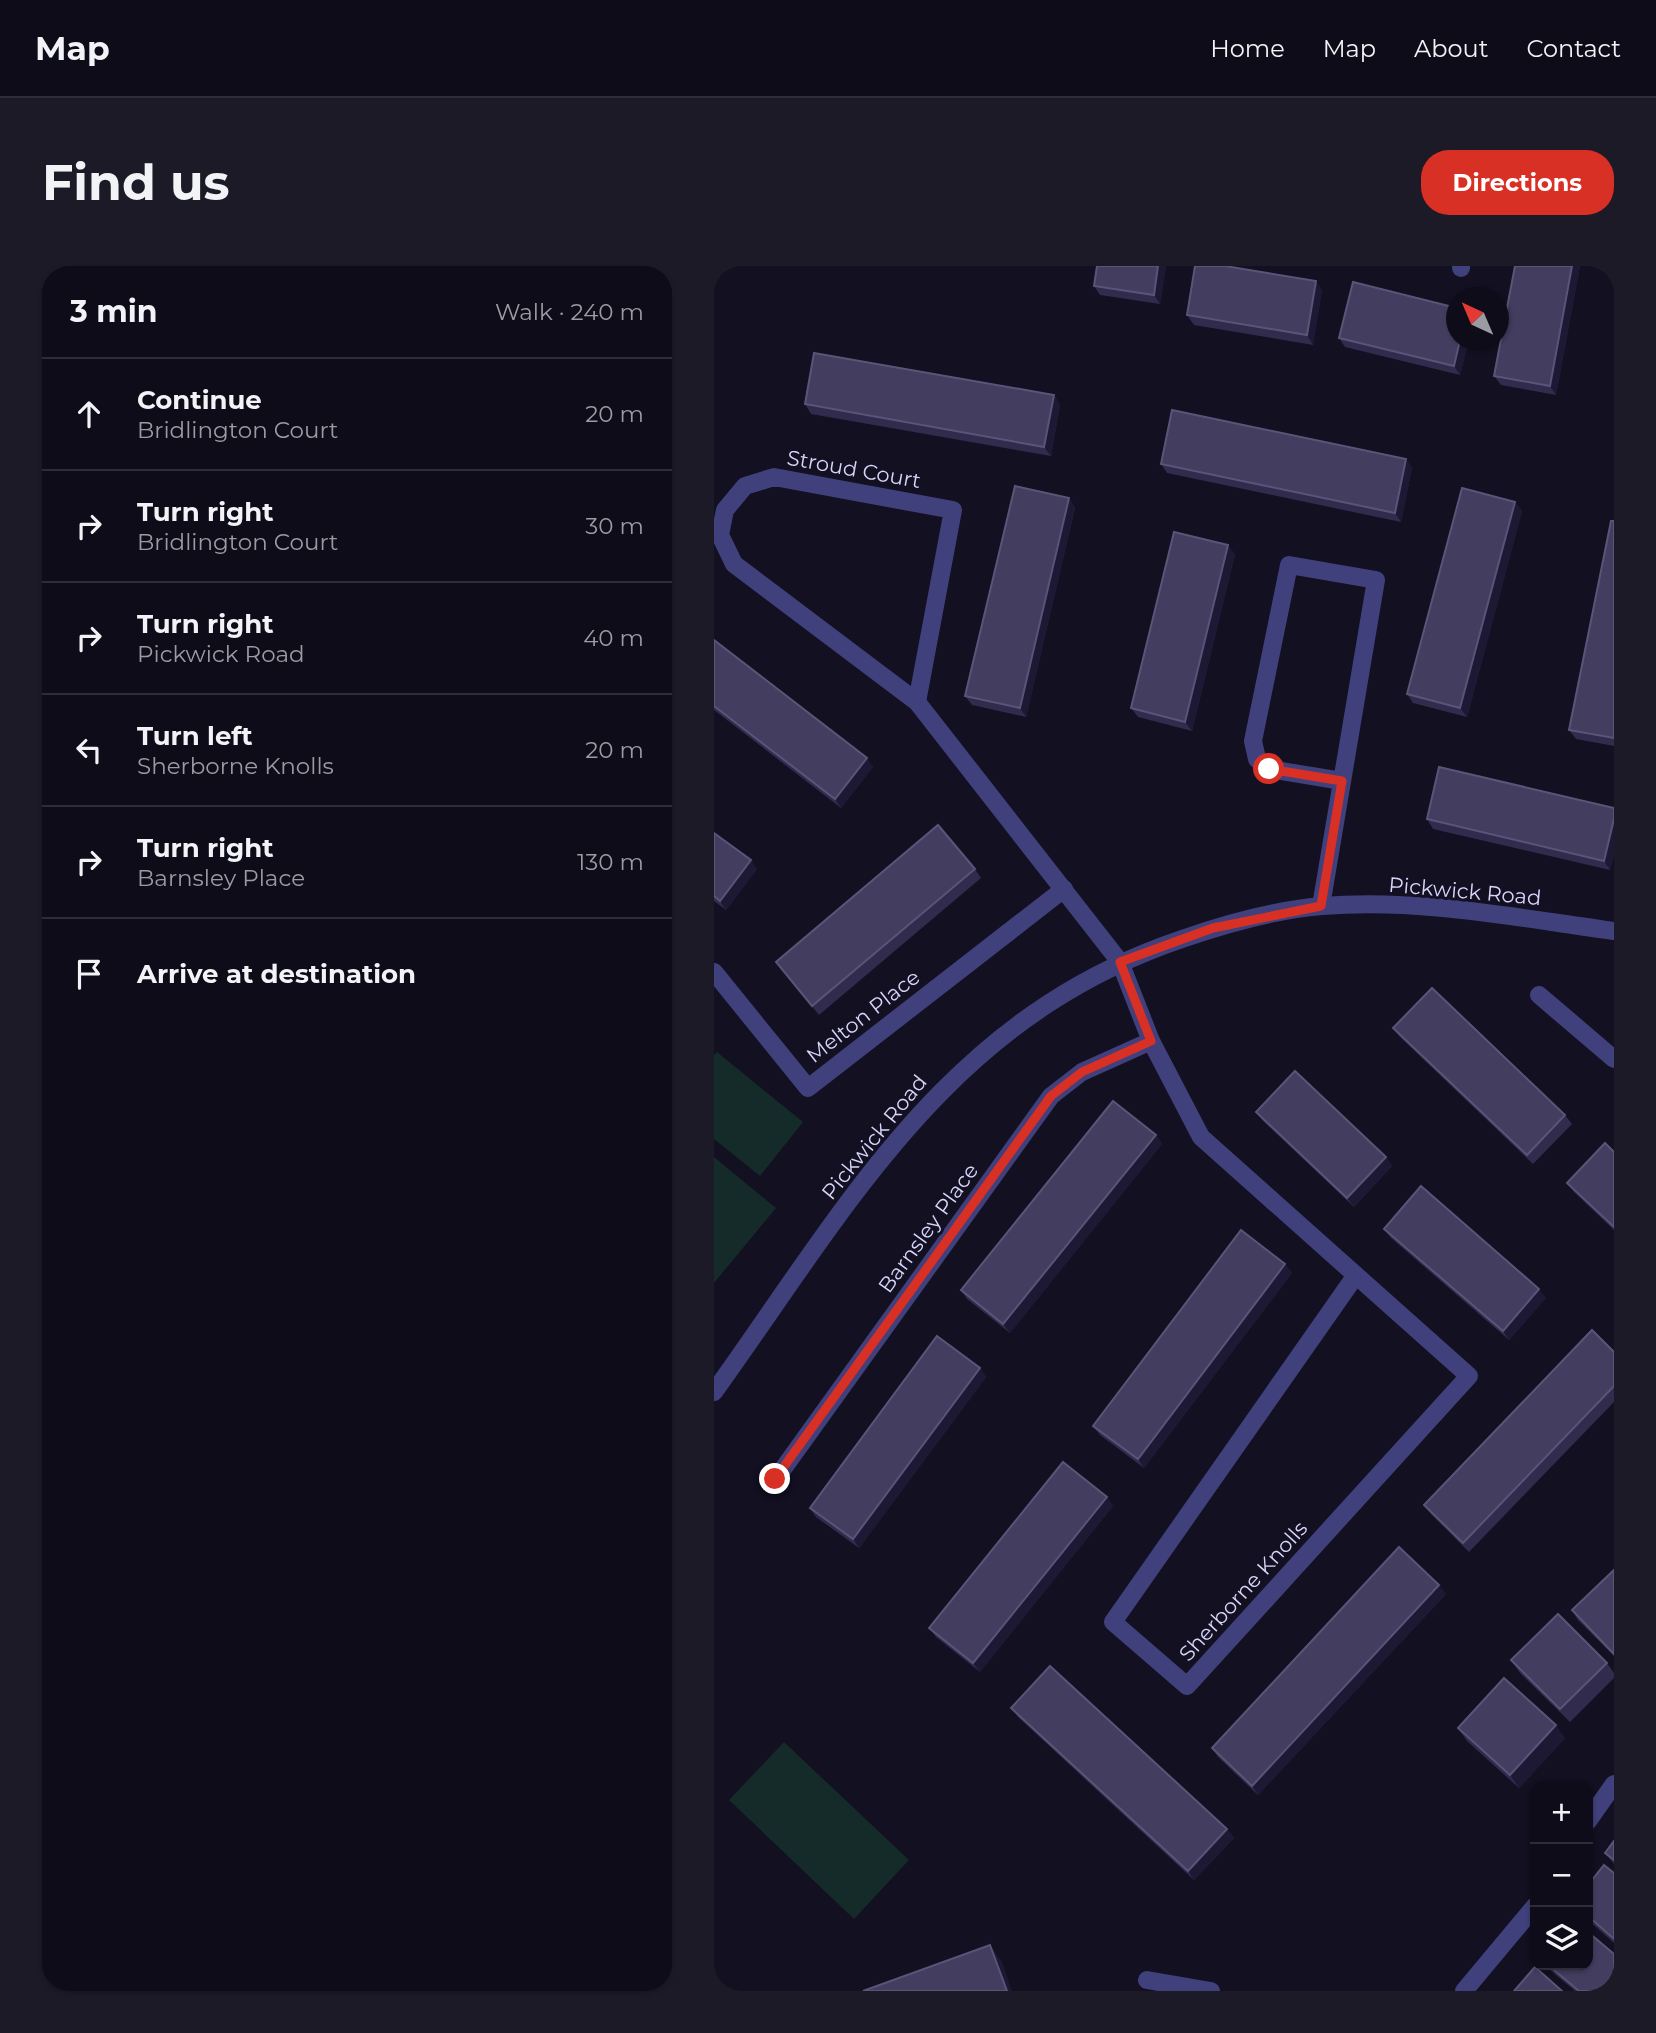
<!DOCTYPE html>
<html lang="en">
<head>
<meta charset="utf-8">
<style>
  :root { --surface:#0e0c19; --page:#1c1a26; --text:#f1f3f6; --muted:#9b9ba2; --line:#2e2c38; --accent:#d93025 }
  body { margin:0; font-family:Montserrat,sans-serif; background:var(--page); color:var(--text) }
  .controls { position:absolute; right:21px; bottom:21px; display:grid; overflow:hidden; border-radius:14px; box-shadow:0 2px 5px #0004 }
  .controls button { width:63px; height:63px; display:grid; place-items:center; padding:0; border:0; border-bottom:2px solid var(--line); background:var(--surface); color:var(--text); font:35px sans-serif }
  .compass { position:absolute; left:732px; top:21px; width:63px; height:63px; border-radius:50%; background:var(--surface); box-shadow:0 2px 5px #0004; rotate:316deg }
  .stop { position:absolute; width:21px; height:21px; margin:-16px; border:5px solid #d93025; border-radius:50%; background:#fff }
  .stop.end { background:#d93025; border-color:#fff; box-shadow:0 2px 7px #0008 }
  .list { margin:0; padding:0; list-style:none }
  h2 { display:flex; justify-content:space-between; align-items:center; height:91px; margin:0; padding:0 28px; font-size:30px }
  h2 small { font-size:23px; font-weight:400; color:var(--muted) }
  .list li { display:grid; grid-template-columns:46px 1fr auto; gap:21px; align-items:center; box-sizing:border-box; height:112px; padding:0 28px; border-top:2px solid var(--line) }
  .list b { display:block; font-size:26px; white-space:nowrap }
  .list p { margin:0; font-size:23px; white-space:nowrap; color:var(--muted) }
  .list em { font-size:23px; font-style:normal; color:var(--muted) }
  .icon { flex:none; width:38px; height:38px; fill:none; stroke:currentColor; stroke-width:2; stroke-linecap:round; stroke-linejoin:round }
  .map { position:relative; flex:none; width:900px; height:1725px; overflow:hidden; border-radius:28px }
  header { display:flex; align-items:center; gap:42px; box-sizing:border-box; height:98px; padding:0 35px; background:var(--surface); border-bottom:2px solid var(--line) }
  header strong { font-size:33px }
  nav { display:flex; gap:38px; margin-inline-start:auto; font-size:24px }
  .intro { display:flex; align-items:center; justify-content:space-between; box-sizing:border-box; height:168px; padding:0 42px }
  h1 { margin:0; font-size:49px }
  .button { padding:18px 32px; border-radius:28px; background:var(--accent); color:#fff; font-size:24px; font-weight:700 }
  main { display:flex; gap:42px; padding:0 42px }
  aside { flex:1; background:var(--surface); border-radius:28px; box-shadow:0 2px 5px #0004 }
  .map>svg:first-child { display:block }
</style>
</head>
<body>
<header>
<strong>Map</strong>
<nav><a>Home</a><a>Map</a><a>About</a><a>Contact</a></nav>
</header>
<div class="intro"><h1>Find us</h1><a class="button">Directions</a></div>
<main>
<aside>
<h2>3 min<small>Walk · 240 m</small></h2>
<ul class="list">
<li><svg class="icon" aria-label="ahead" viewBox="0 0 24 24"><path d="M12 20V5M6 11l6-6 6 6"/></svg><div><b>Continue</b><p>Bridlington Court</p></div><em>20 m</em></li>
<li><svg class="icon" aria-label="right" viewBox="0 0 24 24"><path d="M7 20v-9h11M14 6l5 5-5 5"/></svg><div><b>Turn right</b><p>Bridlington Court</p></div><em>30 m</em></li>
<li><svg class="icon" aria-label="right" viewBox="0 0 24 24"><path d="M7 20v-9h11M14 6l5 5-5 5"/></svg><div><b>Turn right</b><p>Pickwick Road</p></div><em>40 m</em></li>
<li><svg class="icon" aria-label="left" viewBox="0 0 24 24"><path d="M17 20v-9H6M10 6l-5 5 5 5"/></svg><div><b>Turn left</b><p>Sherborne Knolls</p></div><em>20 m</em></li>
<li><svg class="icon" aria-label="right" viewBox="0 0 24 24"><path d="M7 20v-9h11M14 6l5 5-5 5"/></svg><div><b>Turn right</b><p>Barnsley Place</p></div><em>130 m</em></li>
<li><svg class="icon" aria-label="arrive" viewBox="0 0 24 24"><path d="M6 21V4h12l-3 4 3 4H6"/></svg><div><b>Arrive at destination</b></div></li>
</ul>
</aside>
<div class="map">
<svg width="900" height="1725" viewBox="0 0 900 1725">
  <rect width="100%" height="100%" fill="#121021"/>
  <g fill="#142b29">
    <path d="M3,786L89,856L46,910L0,873V789Z"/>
    <path d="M0,891L62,942L0,1017Z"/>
    <path d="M70,1476L195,1594L140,1653L15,1534Z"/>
  </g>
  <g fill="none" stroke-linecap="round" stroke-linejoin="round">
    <g stroke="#40407c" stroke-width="18">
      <path d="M747,2V0"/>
      <path d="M203,436L239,244L60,211L31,220L11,244L6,269L20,298L203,436L406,696L437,775L487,871L755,1110L473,1420L399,1356L642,1009"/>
      <path d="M607,640L662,314L575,299L539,475L543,493L555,503L628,515"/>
      <path d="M0,706L94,822L350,623"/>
      <path d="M825,729L900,793"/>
      <path d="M0,1126C135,938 234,752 468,673C511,658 561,644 608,640C705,632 804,652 900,665"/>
      <path d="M61,1214L337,830L368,806L437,775"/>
      <path d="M874,1555L900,1518"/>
      <path d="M433,1714L497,1725"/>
      <path d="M750,1725L821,1640"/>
    </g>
  </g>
  <g fill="#312b4d">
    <path d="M452,0L446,38L386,29L380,20Z"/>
    <path d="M801,0H866L842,129L787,119L780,110Z"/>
    <path d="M608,24L599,79L480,59L473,49Z"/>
    <path d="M625,72L743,74H755L746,109L631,81Z"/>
    <path d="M340,129L346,139L337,190L97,148L91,138Z"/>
    <path d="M692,193L698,202L687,256L453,207L447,198Z"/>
    <path d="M355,232L361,242L312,451L258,439L251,430Z"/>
    <path d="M801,236L808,245L753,451L699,437L693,428Z"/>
    <path d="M900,255V480L862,473L855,464Z"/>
    <path d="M521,288L478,465L424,451L417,442Z"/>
    <path d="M0,374L159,501L127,542L0,444Z"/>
    <path d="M900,542V589L896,604L719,563L713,553Z"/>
    <path d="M0,567L43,603L12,644L0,635Z"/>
    <path d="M261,603L267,612L105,749L62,696Z"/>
    <path d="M679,762L851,849L858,858L819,898L686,771Z"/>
    <path d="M542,846L672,891L678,900L640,941L549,855Z"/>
    <path d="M442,869L448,878L296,1067L253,1033L247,1024Z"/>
    <path d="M900,886V964L860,926L853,917Z"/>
    <path d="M670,963L832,1032L795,1074L677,972Z"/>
    <path d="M571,998L578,1007L430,1202L386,1169L379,1160Z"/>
    <path d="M900,1086V1136L755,1286L717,1248L710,1239Z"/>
    <path d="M266,1102L272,1111L145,1282L102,1251L96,1242Z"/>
    <path d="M393,1231L399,1240L266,1406L222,1371L215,1362Z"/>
    <path d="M900,1304V1390L864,1354L858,1344Z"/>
    <path d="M732,1328L544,1529L504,1491L498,1482Z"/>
    <path d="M797,1394L893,1397L900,1407V1412L856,1456L806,1407Z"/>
    <path d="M297,1442L513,1563L520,1572L480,1614L304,1451Z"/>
    <path d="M744,1462L851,1472L805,1522L753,1475Z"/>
    <path d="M900,1575V1598L891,1587Z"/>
    <path d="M900,1607V1677L874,1654V1619Z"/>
    <path d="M830,1699H874L900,1725H861Z"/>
  </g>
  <g fill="#1d1834">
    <path d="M444,0H452L446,38L440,29Z"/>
    <path d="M858,0H866L842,129L836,120Z"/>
    <path d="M602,15L608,24L599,79L593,69Z"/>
    <path d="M746,74H755L746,109L740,100Z"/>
    <path d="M340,129L346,139L337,190L330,181Z"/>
    <path d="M692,193L698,202L687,256L681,247Z"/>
    <path d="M355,232L361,242L312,451L306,442Z"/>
    <path d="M801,236L808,245L753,451L746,442Z"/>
    <path d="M514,279L521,288L478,465L471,456Z"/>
    <path d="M153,492L159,501L127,542L121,533Z"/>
    <path d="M900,553V589L896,604L890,595Z"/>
    <path d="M37,594L43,603L12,644L6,635Z"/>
    <path d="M442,869L448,878L296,1067L289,1058Z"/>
    <path d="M672,891L678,900L640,941L633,932Z"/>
    <path d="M571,998L578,1007L430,1202L424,1193Z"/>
    <path d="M825,1023L832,1032L795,1074L789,1065Z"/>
    <path d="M266,1102L272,1111L145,1282L139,1273Z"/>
    <path d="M393,1231L399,1240L266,1406L259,1397Z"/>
    <path d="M725,1319L732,1328L544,1529L538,1520Z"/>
    <path d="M842,1459L851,1472L805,1522L796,1509Z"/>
    <path d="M513,1563L520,1572L480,1614L474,1605Z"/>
    <path d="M276,1679L288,1696L298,1725H293Z"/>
  </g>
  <g fill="#433d60" stroke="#5a5578" stroke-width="2">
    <path d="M383,0H444L440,29L380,20Z"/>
    <path d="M481,0H511L602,15L593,69L473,49Z"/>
    <path d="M801,0H858L836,120L780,110Z"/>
    <path d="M639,16L743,42V74H746L740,100L625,72Z"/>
    <path d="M100,87L340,129L330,181L91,138Z"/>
    <path d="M458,144L692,193L681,247L447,198Z"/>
    <path d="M301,220L355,232L306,442L251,430Z"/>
    <path d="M748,222L801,236L746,442L693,428Z"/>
    <path d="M897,255H900V472L855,464Z"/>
    <path d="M460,266L514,279L471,456L417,442Z"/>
    <path d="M0,374L153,492L121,533L0,440Z"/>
    <path d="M725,501L900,542V553L890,595L713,553Z"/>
    <path d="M224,559L261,603L98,740L62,696Z"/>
    <path d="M0,567L37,594L6,635L0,630Z"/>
    <path d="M718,722L851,849L813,889L679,762Z"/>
    <path d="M581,805L672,891L633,932L542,846Z"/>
    <path d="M399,835L442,869L289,1058L247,1024Z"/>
    <path d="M891,877L900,886V961L853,917Z"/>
    <path d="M707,920L825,1023L789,1065L670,963Z"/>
    <path d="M527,964L571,998L424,1193L379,1160Z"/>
    <path d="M878,1064L900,1086V1120L749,1277L710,1239Z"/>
    <path d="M223,1070L266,1102L139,1273L96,1242Z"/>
    <path d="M349,1196L393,1231L259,1397L215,1362Z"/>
    <path d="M685,1281L725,1319L538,1520L498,1482Z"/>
    <path d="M900,1304V1388L858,1344Z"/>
    <path d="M844,1348L893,1397L846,1443L797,1394Z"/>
    <path d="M336,1400L513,1563L474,1605L297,1442Z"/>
    <path d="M790,1412L842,1459L796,1509L744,1462Z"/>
    <path d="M900,1575V1594L891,1587Z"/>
    <path d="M890,1599L900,1607V1673L874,1650V1619Z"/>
    <path d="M874,1666L900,1688V1720L896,1725H865L834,1699H874Z"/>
    <path d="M276,1679L293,1725H149Z"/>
    <path d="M821,1701L848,1725H800Z"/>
  </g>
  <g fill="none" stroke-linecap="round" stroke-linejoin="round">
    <path stroke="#d93025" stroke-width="9" d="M61,1213L337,830L368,806L437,775L406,696L499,662L607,640L628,515L555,503"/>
  </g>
  <g text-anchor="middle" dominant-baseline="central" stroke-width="6" stroke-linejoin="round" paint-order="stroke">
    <g font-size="21" fill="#d8d5fb" stroke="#121021">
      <text transform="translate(140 203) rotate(10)">Stroud Court</text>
      <text transform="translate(751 625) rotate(5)">Pickwick Road</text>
      <text transform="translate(149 750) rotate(-38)">Melton Place</text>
      <text transform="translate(160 871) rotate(-51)">Pickwick Road</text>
      <text transform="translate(214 962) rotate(-54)">Barnsley Place</text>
      <text transform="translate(529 1325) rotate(-48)">Sherborne Knolls</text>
    </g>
  </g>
</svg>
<div class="controls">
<button>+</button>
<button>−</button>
<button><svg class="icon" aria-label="layers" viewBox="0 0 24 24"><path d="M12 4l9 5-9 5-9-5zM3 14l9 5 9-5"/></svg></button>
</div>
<svg class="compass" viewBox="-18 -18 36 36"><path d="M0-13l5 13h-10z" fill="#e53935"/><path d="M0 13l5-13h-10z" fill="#9b9ba2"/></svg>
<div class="stop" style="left:555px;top:503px"></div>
<div class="stop end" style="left:61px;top:1213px"></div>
</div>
</main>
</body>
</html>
